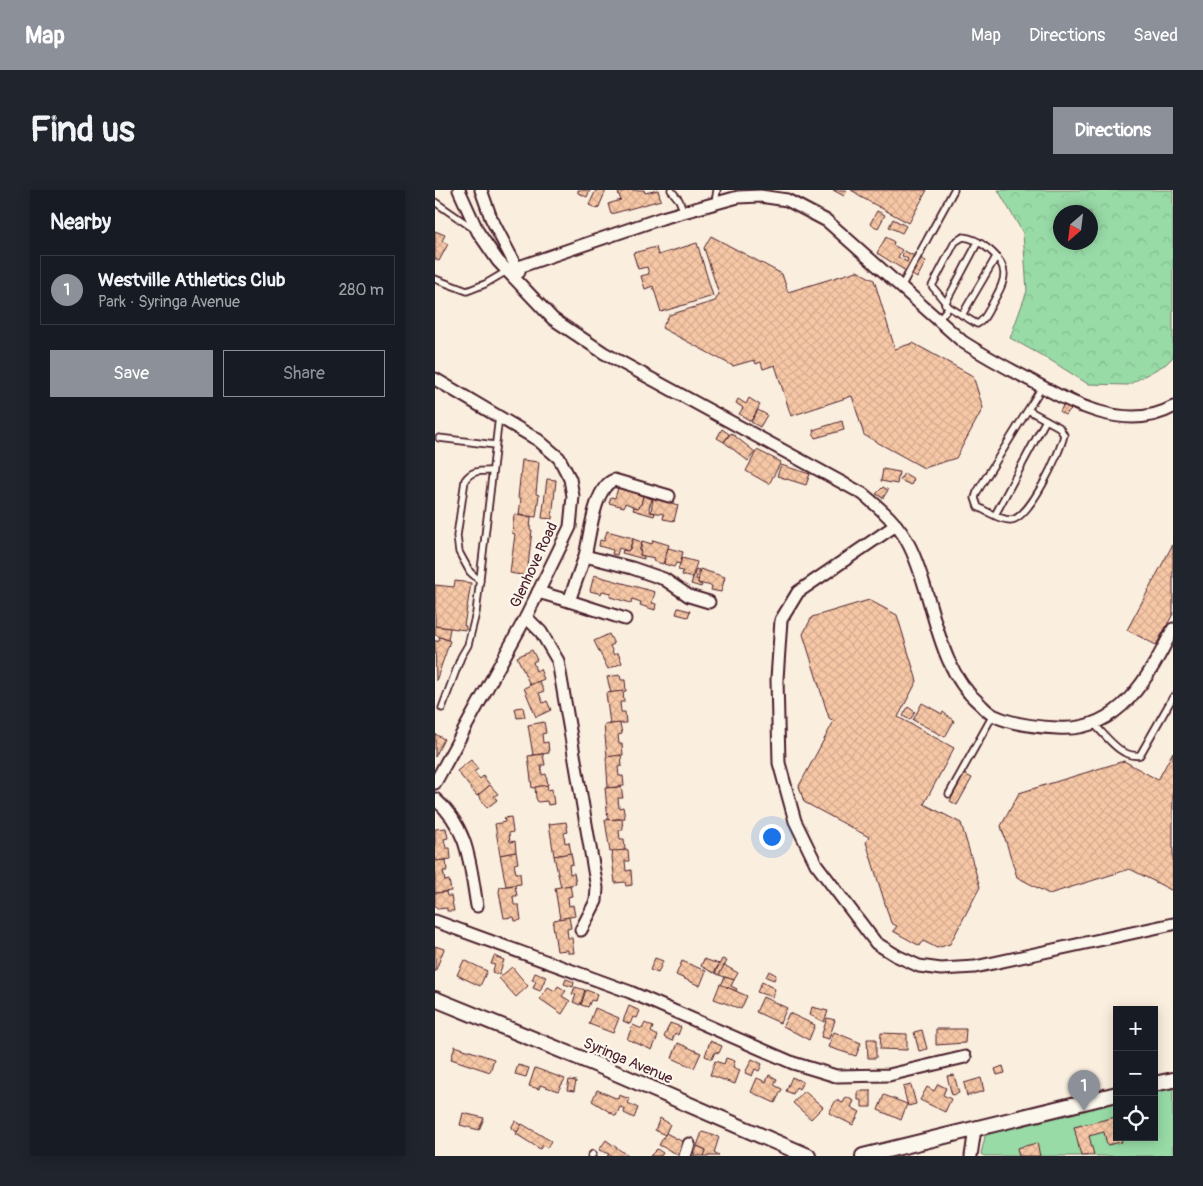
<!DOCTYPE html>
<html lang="en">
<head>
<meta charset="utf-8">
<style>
  :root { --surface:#171b24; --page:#20242c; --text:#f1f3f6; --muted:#9ea1a6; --line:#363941; --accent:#8c9099 }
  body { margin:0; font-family:Pangolin,sans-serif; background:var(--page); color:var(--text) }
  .controls { position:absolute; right:15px; bottom:15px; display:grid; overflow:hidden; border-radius:0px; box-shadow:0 2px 12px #0003 }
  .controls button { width:45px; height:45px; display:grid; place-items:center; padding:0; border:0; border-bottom:1px solid var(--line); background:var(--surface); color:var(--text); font:25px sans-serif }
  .compass { position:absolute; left:618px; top:15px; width:45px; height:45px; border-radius:50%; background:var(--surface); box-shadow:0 2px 12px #0003; rotate:208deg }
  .you { position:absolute; left:336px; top:646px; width:18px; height:18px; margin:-12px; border:4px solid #fff; border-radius:50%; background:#1a73e8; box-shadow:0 0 0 8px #1a73e833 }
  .badge { display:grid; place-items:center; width:32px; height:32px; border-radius:50%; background:var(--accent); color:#fff; font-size:16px; font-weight:700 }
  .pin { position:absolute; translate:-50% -41px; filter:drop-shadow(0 1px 2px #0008) }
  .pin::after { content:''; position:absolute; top:26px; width:18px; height:15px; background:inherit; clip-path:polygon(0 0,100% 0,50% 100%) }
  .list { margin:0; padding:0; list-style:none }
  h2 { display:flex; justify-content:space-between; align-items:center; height:65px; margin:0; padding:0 20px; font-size:21px }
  h2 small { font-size:16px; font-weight:400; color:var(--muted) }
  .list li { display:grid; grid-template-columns:32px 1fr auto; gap:15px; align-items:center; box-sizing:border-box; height:70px; margin:0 10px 10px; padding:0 10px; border:1px solid var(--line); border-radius:0px }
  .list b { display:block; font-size:19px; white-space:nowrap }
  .list p { margin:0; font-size:16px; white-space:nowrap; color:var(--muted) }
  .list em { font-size:16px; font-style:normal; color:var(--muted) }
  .actions { display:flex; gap:10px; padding:15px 20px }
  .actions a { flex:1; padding:11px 0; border:1px solid var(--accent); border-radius:0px; text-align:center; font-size:18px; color:var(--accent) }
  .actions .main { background:var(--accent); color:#fff }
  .icon { flex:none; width:28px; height:28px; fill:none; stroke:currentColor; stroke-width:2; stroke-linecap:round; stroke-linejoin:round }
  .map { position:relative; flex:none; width:738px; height:966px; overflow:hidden; border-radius:0px }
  header { display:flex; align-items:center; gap:30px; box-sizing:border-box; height:70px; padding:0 25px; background:var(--accent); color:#fff }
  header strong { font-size:24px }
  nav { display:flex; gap:28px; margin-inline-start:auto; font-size:18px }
  .intro { display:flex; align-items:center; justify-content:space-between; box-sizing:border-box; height:120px; padding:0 30px }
  h1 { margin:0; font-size:35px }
  .button { padding:12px 22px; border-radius:0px; background:var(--accent); color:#fff; font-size:18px; font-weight:700 }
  main { display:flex; gap:30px; padding:0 30px }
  aside { flex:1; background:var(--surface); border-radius:0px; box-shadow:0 2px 12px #0003 }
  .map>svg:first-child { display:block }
</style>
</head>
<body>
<header>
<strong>Map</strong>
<nav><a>Map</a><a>Directions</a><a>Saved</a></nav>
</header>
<div class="intro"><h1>Find us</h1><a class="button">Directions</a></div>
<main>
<aside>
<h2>Nearby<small></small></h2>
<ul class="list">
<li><span class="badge">1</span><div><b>Westville Athletics Club</b><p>Park · Syringa Avenue</p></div><em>280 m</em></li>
</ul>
<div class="actions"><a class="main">Save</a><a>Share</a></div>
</aside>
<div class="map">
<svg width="738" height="966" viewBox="0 0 738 966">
  <defs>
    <pattern id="forest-crowns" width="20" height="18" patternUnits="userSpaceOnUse" patternTransform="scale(1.25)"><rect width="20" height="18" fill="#98dba7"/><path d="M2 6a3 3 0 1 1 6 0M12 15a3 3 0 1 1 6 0" fill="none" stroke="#84bc90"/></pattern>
    <pattern id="building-cross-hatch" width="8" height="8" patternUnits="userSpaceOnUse" patternTransform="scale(1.25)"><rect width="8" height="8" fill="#f7c8a6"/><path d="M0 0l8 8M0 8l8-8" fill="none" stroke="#d5ab8f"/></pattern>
  </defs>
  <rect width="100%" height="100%" fill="#faeede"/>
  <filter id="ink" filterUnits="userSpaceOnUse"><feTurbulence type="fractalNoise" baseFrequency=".02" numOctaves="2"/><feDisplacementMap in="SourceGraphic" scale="10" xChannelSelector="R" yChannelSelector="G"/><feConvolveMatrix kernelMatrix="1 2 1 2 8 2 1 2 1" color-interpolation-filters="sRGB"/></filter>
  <g filter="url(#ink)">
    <path fill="url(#forest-crowns)" stroke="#717d69" fill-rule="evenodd" d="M563,0H738V167L731,174L693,195L653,194L615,170L575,148L592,101L588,43ZM626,22H656V52H626Z"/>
    <path fill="#98dba7" stroke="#717d69" d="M738,891V966H549L546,964L552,938L682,905V947H719V895Z"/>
    <g fill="url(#building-cross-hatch)" stroke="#4a1f2b">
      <path d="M143,0H155L152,7L143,3Z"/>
      <path d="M161,0H171L163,19L154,15Z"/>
      <path d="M193,0H209L210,3L223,0L226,10L176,24L173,14L186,10L183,3Z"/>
      <path d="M398,0H412L409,6Z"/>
      <path d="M416,0H492L474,33L422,5L423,4Z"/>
      <path d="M442,21L450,25L443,38L435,34Z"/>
      <path d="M458,29L471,36L467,43L454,37Z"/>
      <path d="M0,41L10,45L7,51L13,54L4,71L0,69Z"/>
      <path d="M276,46L347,84L353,102L422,81L439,90L460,159L478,153L538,186L548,218L521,268L489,278L429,245L417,206L356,226L340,175L328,179L326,172L321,174L319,170L298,176L227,138L234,125L280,111L284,104L269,58Z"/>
      <path d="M451,47L459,52L458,55L467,60L463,67L472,72L473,69L467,66L469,61L491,71L482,88L442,63Z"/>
      <path d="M262,53L278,106L226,122L218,96L210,99L206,86L214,84L212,77L203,79L198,63L221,57L223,65Z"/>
      <path d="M634,202L651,211L644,223L636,219L630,225L625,222Z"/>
      <path d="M314,208L325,215L316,231L304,224L308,218L301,213L303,209L311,214Z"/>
      <path d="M323,220L332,225L325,237L316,232Z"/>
      <path d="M407,231L409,240L380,248L378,240Z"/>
      <path d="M287,239L294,244L289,252L282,248Z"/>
      <path d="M296,243L320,262L313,271L289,252Z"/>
      <path d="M322,260L346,272L334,294L311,281Z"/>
      <path d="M87,270L104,272L101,304L104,305L101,327L84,325L86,308H83Z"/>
      <path d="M346,275L375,284L371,295L342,286Z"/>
      <path d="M448,279L464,282L462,294L446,291Z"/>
      <path d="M469,283L479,289L476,295L465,290Z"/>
      <path d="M112,289L121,290L117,329L107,328Z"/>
      <path d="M448,297L453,300L448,308L441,304Z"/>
      <path d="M183,298L208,306L206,315L203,318L190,313L189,317L174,313L176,307L180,308Z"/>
      <path d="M208,306L217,309L214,318L215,322L220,323L219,326L198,320L199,317L203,318L206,315Z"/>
      <path d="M218,308L243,315L239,331L228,329L229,324L216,322Z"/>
      <path d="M79,325L96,327L95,340H97L92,386L75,383L80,344L77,343Z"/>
      <path d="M172,341L198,348L195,358L193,361L184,358L182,365L177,364L178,360L164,356L165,350L169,351Z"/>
      <path d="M198,349L207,352L204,361L206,362L205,365L209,366V369L187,363L188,360L193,361L195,359Z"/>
      <path d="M218,350L234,355L228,374L218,371L219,368L205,365L207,351L217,354Z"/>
      <path d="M738,354V424L721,455L692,440Z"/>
      <path d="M233,358L248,362L245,374L241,373L239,377L229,374Z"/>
      <path d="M247,368L262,372L257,388L247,385L248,381L243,380Z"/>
      <path d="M261,379L264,380L261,389L264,390L263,393L267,395L266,397L256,394Z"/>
      <path d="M265,379L290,387L286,402L276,400L277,396L263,393Z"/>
      <path d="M159,385L220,402L217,413L221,414L220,420L205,415L206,412L197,409L196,413L175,407L176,403L167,401L166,404L155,401Z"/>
      <path d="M20,391L36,393L29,436H31V440L0,436V395L19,397Z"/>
      <path d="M434,410L462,425L482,491L463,527L519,558L489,614L526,633L545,697L515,754L502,758L488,751L485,756L458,741L462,736L456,733L431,652L434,647L369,612L364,596L399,531L394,528L368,444L377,427Z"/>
      <path d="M243,418L255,421L253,427L241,424Z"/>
      <path d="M0,436L15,438L13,450L0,445Z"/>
      <path d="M174,444L179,454L175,456L179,465L183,463L187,473L173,479L159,451Z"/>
      <path d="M5,447L15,451L1,491L0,450L3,452Z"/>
      <path d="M97,460L102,470L98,472L101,481L105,479L109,489L95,495L82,467Z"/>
      <path d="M185,485L186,490H190L191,501L176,503L172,487Z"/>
      <path d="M104,491L109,501L104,503L108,513L112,511L116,520L101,527L89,498Z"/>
      <path d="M188,501L189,512H185L186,522H190L191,533L175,534L171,503Z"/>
      <path d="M487,513L507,524L508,522L519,531L510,547L478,530Z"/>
      <path d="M88,517L90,527L82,528L80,518Z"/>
      <path d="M473,517L480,522L475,530L468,526Z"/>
      <path d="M109,532L111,543L107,544L108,553L113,552L114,563L98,565L93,535Z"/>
      <path d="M185,533L187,544L183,545L184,554H187L188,565L172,567L169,535Z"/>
      <path d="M0,544L9,549L0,567Z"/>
      <path d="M738,562V701L695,679L614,704L582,687L566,636L584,603L689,571L723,590Z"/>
      <path d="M108,564L110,575H106L107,585L111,584L113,595L97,598L93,566Z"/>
      <path d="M186,565L187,576L183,577L184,586H188L189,596L173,598L171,567Z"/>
      <path d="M36,570L43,579L39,582L45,589L48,586L55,595L42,606L22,581Z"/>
      <path d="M529,584L537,588L522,615L515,611Z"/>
      <path d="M55,595L63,604L59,606L62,610L52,618L43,605Z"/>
      <path d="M112,595L113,600L117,599L119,614L113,615L112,611L103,612L101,608L100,597Z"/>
      <path d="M186,597L188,608H183L184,618L188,617L190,628L173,630L170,598Z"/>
      <path d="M76,627L78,642L74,643L75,652L80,651L81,662L65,665L60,634L70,632L69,628Z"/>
      <path d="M187,629L188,640H184L185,649H189L190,660L175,662L170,630Z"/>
      <path d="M131,632L133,642L129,643L130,653L134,652L136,663L119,666L114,634Z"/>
      <path d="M11,638L13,648L9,649L11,658H15L16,669L0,671V639Z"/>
      <path d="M193,660L194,671H190L191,681L196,680L197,695L191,696L190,692L180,693L177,667L178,661Z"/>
      <path d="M81,662L83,673L79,674L81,683H85L86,694L71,696L65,665Z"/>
      <path d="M136,663L138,674L134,675L135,684L139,683L141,694L126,697L119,666Z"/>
      <path d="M11,670L12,681H8L10,691L14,690L16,701L0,703V671Z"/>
      <path d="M80,695L82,706H78L79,715H84L86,730L80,731L79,727L69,728L64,702L65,697Z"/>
      <path d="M135,695L137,706L133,707L134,716L138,715L140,726L125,729L120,698Z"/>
      <path d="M11,702L12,706H16L19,721H12V718L2,719L0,715V703Z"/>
      <path d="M134,727L136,738L132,739L133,748H137L139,763H133V760L122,761L118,735L119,730Z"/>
      <path d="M0,756L9,759L0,782Z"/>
      <path d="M59,766L69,770L64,785L57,782L60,775L56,774Z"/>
      <path d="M220,768L228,771L223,783L215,780Z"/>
      <path d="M269,769L284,774L279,783L266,776Z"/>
      <path d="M287,769L292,771L284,785L280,783Z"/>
      <path d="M29,770L52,781L45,796L22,785Z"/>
      <path d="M247,771L271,781L265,796L241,785Z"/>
      <path d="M289,775L303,783L299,790L284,785Z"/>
      <path d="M77,777L93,796L81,807L64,788Z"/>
      <path d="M334,781L341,785L339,790L331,787Z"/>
      <path d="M100,783L111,787L105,801L98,798L101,791L97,790Z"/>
      <path d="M290,787L299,790L296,796L302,799L301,801L286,795Z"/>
      <path d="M131,789L139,792L138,797L129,794Z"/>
      <path d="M327,792L340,799L337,807L322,802Z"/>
      <path d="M285,794L312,806L306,819L279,809Z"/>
      <path d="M123,796L131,801L127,806L135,811L127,824L105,809L113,797L120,801Z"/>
      <path d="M140,797L150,800L145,815L138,812L141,805L137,804Z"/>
      <path d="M151,800L162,804L160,811L156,810L153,817L146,815Z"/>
      <path d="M328,807L352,818L345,833L321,822Z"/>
      <path d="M194,816L205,821L202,828L198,827L195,834L188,831Z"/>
      <path d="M377,817L393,821L389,832L375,825Z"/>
      <path d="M160,818L184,828L178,843L154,834Z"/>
      <path d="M354,823L380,835L374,850L348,836Z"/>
      <path d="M392,828L400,830L394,849L386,847Z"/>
      <path d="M210,833L218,837L216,842L223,846L217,860L192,849L198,835L207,839Z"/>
      <path d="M235,833L246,837L243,845L240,843L237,851L229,847Z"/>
      <path d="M501,839H531L530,853L501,855Z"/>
      <path d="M487,840L492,859L484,861L479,842Z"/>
      <path d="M399,842L426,853L421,866L393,857Z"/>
      <path d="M446,843L472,844V860L445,859Z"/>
      <path d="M432,849H441V868H433Z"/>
      <path d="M275,851L287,856L284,863L280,862L277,869L270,866Z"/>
      <path d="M243,853L266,863L259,878L237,868Z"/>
      <path d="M20,856L59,869L55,882L16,869Z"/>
      <path d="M291,868L300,871L298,877L305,880L300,894L275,885L280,871L289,874Z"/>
      <path d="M317,869L327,874L324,881L320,879L317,886L310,883Z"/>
      <path d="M83,875L94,878L91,887L80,884Z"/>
      <path d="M568,876L570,883L562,885L560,879Z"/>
      <path d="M100,878L130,889L123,901L105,895L104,899L94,896Z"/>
      <path d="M334,885L342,889L339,895L347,899L340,913L316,902L322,888L331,892Z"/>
      <path d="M519,885L524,903L517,905L512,886Z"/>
      <path d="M357,887L368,892L364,899L361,897L358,904L351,901Z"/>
      <path d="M546,888L549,901L532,906L529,893Z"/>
      <path d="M134,890L141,891L139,901L132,900Z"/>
      <path d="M503,894L511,898L508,905L516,909L510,922L485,910L492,897L499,901Z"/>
      <path d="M476,895L481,914L473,916L468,897Z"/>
      <path d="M162,900L183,909L184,905L195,909L193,913L203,918L199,928L189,923L190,919L185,917L181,926L157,911Z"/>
      <path d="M369,901L388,917L376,929L358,913Z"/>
      <path d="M423,901H436V917H427V910H423Z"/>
      <path d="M449,905L472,914L466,930L443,920Z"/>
      <path d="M411,907L419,911L416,917L425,922L418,935L394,923L401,910L408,913Z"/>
      <path d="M28,923L49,928L44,940L25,935Z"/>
      <path d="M681,927L682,947H686L687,952L672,955L669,942L654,946L659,965L646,966L639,937Z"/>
      <path d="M225,928L235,934L230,945L220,940Z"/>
      <path d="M80,931L87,935L82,942L76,938Z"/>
      <path d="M87,934L116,951L112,958L108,955L105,959L81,944Z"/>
      <path d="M267,942L284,947L279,963L284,966H269L271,960L262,956Z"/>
      <path d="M231,943L252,954L246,966L224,955Z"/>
      <path d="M171,950L193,966H172L174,964L164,960Z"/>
      <path d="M602,953L605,966H584L582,958Z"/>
      <path d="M262,956L271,960L269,966H259Z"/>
      <path d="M222,959L228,963L226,966H215Z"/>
    </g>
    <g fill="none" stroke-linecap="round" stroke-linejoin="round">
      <g stroke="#4a1f2b" stroke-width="9">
        <g id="service">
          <path d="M236,0L244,10L249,22"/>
          <path d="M0,12L39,39"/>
          <path d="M280,13L282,0"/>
          <path d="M528,47C543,48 569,67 569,84C569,95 561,106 556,116C552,123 549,131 542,134L514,117L497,96L520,52Z"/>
          <path d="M0,89L32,101L50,94L72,81"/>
          <path d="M466,97L519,0"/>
          <path d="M510,114L543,52"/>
          <path d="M527,125L561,67"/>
          <path d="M503,130L514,117"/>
          <path d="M593,220L624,237L629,245C625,263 595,328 576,330C565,330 553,322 543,317L540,308L542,302L607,197"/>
          <path d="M4,248L60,255"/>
          <path d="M560,325L611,230"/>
          <path d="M45,391L35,382L24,362L22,346L30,290C37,280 45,281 57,281"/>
          <path d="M7,518L26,467L33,455L41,423L64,226"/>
          <path d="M660,535C671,546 687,569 705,565L738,507"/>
          <path d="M514,604L558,525"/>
          <path d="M156,966L158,964"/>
        </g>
      </g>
      <g stroke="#4a1f2b" stroke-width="15">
        <g id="minor">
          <path d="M24,0L43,42L63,71L118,129L169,163L428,304C446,319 465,335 475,357C500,408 500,476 545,514C549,518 554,524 560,526C579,535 602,537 622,538C684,543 714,487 738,439"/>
          <path d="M46,0L56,28L84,82"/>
          <path d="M72,81L227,28L303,7L325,6L352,10L392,31L528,152C550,166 572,178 595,190C636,213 691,243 738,217"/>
          <path d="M0,189L103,250L124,268L135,289L138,306L135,337L91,427L0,593"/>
          <path d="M461,335L363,402L346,430L342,489L344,573L360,631L381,674L441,753L462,766L484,776L506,779L540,777L738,734"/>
          <path d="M150,366C155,346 159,297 179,290L234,306"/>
          <path d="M103,402L134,411L150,366L197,378L229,389L254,406L274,412"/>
          <path d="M134,411L190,429"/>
          <path d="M91,427L106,442L123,471L162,698L161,711L146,740"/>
          <path d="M0,609C34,638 35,675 42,716"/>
          <path d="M0,731L195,802L358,873L401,886L454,885L530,867"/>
          <path d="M250,966L254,954"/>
          <path d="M536,966L540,939"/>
        </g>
      </g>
      <g stroke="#4a1f2b" stroke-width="18">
        <g id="tertiary">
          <path d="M0,809L167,877L373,966"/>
          <path d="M719,894L738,890"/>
          <path d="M428,966L682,904"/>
        </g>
      </g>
      <use href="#service" stroke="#fbf7ec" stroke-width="5.5"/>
      <use href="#minor" stroke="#fbf7ec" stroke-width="11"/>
      <use href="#tertiary" stroke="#fbf7ec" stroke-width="14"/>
    </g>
  </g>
  <g text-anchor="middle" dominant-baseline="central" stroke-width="4.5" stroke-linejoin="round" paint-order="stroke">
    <g font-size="15" fill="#4a1f2b" stroke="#fbf7ec">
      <text transform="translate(99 375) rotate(-65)">Glenhove Road</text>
      <text transform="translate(193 871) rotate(23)">Syringa Avenue</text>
    </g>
  </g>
</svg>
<div class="controls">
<button>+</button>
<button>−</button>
<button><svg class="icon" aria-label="locate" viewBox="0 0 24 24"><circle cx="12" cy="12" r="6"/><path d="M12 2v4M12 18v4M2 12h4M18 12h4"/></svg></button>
</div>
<svg class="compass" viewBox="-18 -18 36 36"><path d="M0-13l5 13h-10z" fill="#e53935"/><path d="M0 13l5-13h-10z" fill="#9ea1a6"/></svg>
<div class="you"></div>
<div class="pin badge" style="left:649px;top:921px">1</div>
</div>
</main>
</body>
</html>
